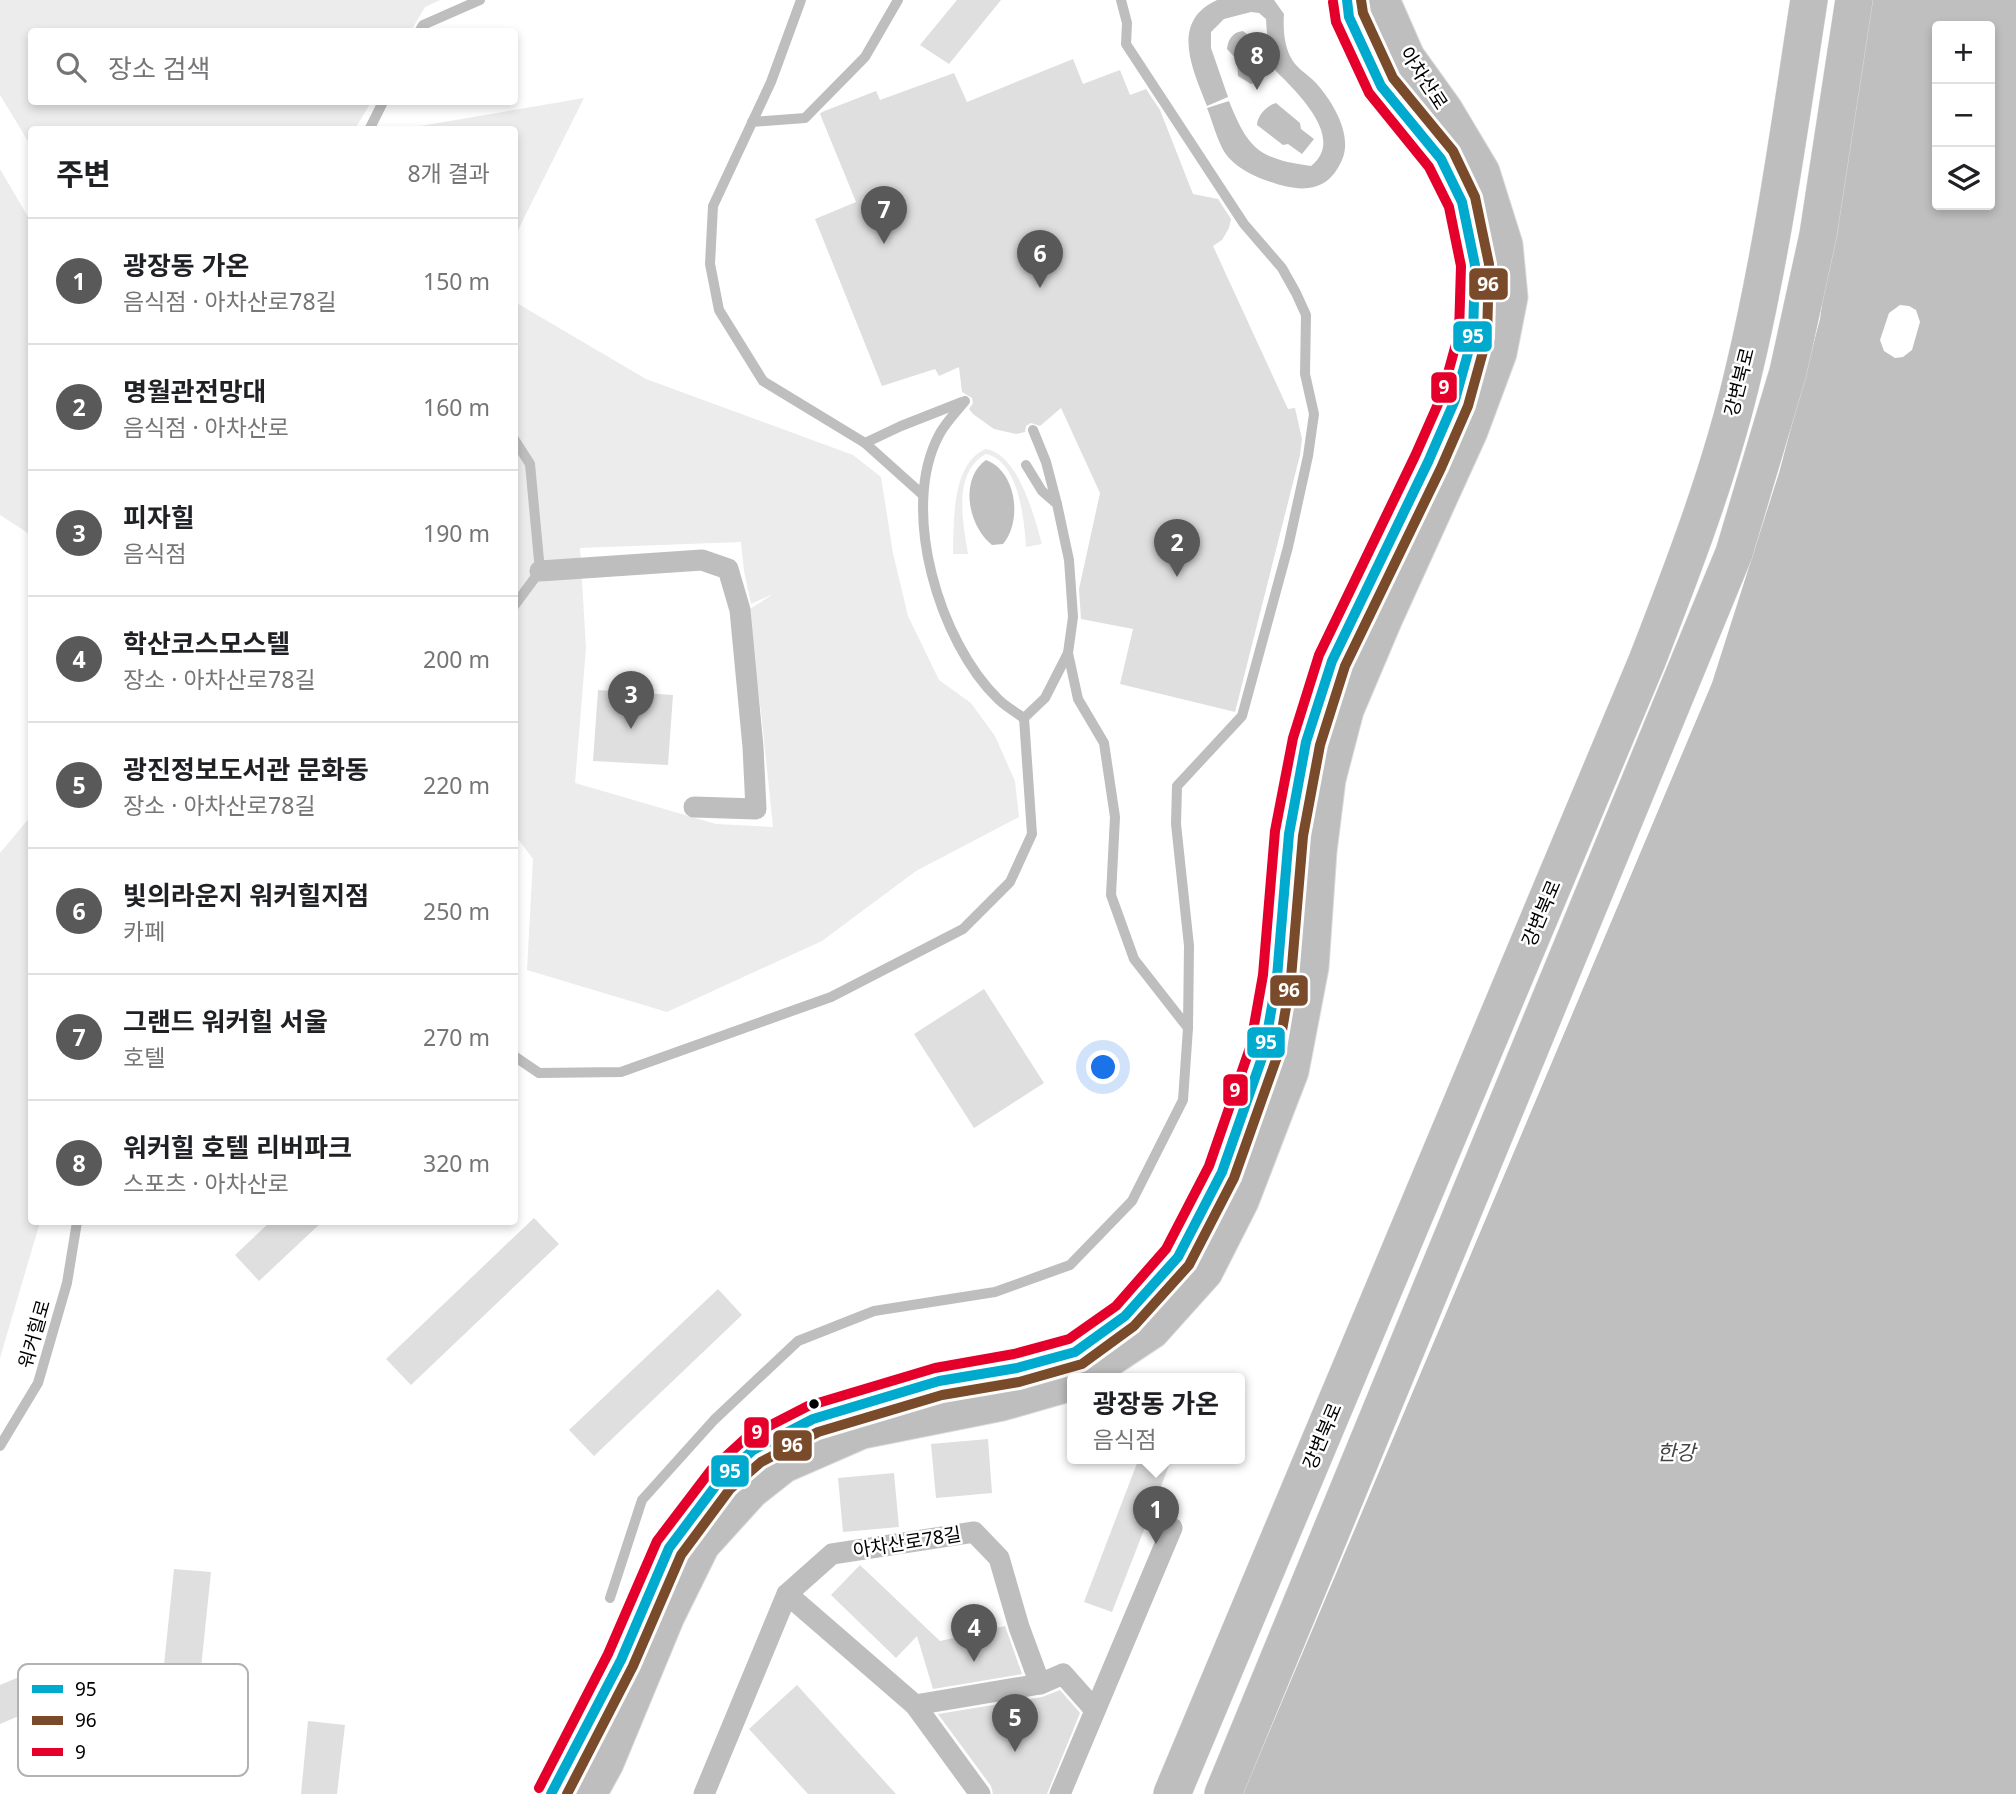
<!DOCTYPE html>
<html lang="ko">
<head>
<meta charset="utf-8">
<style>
  :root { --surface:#fff; --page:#f6f6f6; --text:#202124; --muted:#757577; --line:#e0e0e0; --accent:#595959 }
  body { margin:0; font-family:"Noto Sans","Noto Sans KR",sans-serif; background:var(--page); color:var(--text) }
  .controls { position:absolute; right:21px; top:21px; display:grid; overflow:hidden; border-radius:7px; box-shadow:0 4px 10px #0003 }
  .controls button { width:63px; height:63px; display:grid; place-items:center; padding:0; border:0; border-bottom:2px solid var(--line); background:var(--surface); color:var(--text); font:35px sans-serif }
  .you { position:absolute; left:1104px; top:1068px; width:24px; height:24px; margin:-18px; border:5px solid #fff; border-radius:50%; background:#1a73e8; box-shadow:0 0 0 10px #1a73e833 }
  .badge { display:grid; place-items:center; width:46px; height:46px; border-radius:50%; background:var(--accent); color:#fff; font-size:23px; font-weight:700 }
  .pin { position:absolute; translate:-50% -58px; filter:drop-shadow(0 2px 4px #0008) }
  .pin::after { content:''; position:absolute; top:37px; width:24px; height:21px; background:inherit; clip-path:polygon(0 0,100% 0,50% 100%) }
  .popup { position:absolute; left:1067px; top:1373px; width:178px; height:91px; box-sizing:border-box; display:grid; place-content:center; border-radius:7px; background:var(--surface); filter:drop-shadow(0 2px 5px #0005); font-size:23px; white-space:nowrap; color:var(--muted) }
  .popup b { font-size:26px; color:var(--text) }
  .popup::after { content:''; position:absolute; left:50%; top:100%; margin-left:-14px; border:14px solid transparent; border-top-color:var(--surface) }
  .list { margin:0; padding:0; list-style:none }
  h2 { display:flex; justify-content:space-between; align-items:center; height:91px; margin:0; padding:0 28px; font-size:30px }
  h2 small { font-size:23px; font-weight:400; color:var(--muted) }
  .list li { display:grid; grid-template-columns:46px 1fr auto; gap:21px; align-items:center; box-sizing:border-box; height:126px; padding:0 28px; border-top:2px solid var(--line) }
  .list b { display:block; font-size:26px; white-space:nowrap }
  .list p { margin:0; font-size:23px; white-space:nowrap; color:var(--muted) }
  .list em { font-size:23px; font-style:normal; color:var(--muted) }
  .icon { flex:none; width:38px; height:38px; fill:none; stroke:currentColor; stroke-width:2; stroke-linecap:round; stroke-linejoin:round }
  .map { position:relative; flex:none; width:2016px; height:1794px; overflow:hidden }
  .search { position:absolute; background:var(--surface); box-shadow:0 4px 10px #0003; left:28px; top:28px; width:490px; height:77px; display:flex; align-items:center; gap:18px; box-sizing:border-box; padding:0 24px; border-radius:7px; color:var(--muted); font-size:26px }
  .panel { position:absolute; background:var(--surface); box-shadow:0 4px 10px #0003; left:28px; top:126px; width:490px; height:1099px; border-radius:7px }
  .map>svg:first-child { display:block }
</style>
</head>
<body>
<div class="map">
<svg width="2016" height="1794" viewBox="0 0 2016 1794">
  <rect width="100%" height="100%" fill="#fff"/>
  <g fill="#ececec" fill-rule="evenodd">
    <path d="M0,0H440L425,7L411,31L32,32V102H371L355,129L32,130L31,146L0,95Z"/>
    <path d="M584,98L515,236L514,130L418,129L420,126Z"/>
    <path d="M0,169L31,222V535L0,515Z"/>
    <path d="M515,302L646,379L853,455L881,477L893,553L908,616L939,680L971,703L995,736L1015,781L1019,817L916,871L822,941L667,1012L527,970L533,859L515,835ZM741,542L744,571L751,604L773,594L747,611L761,712L773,827L716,824L575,783L586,648L580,548Z"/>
    <path d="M986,449C1019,455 1034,516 1042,544L1026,547C1024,519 1019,461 986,454C952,473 963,522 968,554H953C954,523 951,463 986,449Z"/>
    <path d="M31,816L32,1222H40L0,1358V853Z"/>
  </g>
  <g fill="#bfbfbf" fill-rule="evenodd">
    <path d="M1217,0H1274L1284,14C1283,28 1284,43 1290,56C1296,69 1307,73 1316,83C1333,102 1353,135 1342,160C1326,197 1295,191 1265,180C1251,175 1234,166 1225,153C1217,140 1213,123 1207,108L1229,101C1248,149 1259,159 1311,166C1343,141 1305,101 1285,80C1281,76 1276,72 1274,68C1268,54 1267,34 1266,19L1259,13L1251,12L1224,19L1211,32V48L1228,97L1207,106C1193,70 1169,22 1217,0Z"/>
    <path d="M1789,0H2016V1794H1171L1344,1366L1651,585L1719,359ZM1937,26H1990V205H1937Z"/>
    <path d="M1243,31L1252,38V55L1263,64L1264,71L1258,82L1251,84L1238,76L1237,60L1227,49C1228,39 1233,32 1243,31Z"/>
    <path d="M1276,103L1300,123L1301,129L1314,139L1302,154L1288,144L1283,145L1257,125C1257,116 1267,105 1276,103Z"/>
    <path d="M986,460C1016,471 1023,520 1003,544L992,545C968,526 959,479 986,460Z"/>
  </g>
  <g fill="#fff">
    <path d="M1786,0H1870L1841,163L1820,319L1779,473L1712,683L1243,1794H1168L1522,910L1580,750L1648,584L1682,477L1716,358L1778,49Z"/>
    <path d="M1900,305L1909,306L1916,310L1920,322L1912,350L1903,357L1895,358L1884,351L1880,340L1889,313Z"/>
  </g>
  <g fill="#dfdfdf">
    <path d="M957,0H1001L949,64L920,45Z"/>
    <path d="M1073,59L1083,84L1120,70L1130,95L1146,89L1160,110L1193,194L1218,199L1231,219L1229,228L1222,240L1213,246L1288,409L1295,408L1302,439L1300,455L1235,712L1120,684L1133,629L1081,619L1079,589L1100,493L1061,408L1040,426L1031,423L1026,426L1025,432L1016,434L994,429L973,414L969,409L973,403L972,398L962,392L959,367L939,376L935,369L882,386L815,219L856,202L820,114L822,112L876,91L880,100L954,73L967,102Z"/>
    <path d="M598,690L673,695L668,765L593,761Z"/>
    <path d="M984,989L1044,1083L974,1128L914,1034Z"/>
    <path d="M534,1218L559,1244L411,1385L386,1359Z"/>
    <path d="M270,1222H322L259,1281L235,1255Z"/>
    <path d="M718,1289L742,1315L594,1456L569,1430Z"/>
    <path d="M988,1439L992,1493L936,1498L931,1444Z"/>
    <path d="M1139,1458H1172L1112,1612L1084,1602Z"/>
    <path d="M894,1473L899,1527L843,1532L838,1478Z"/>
    <path d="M860,1565L940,1641L1005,1626L1022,1674L933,1689L917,1636L896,1658L831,1595Z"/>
    <path d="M174,1569L211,1572L201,1668L164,1665Z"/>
    <path d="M45,1666L59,1699L0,1724V1685Z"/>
    <path d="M797,1685L896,1794H808L749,1729Z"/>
    <path d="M1060,1690L1080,1713L1047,1794H993L991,1786L938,1714L1042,1697Z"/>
    <path d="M308,1721L345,1725L337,1794H301Z"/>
  </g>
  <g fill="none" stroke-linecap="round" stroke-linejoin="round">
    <g stroke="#dbdbdb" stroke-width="37">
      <g id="primary">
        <path d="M1081,1378L1152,1331L1205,1272L1241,1201L1291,1071L1311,967L1319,851L1328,779L1346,710L1385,618L1470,431L1499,353L1510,297L1505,245L1482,172L1445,110L1407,57L1382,0"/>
        <path d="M551,1794L621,1660L669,1548L720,1480L753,1450L813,1419L939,1381L1017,1368L1075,1352L1125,1316L1178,1257L1222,1172L1264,1052L1277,977L1289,834L1306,742L1332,661L1428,462L1455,400L1473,335L1475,265L1462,202L1441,159L1381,86L1349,17L1347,0"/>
        <path d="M589,1794L606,1763L667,1616L702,1545L751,1491L784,1465L862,1431L1002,1403L1072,1383"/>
      </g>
    </g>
    <g stroke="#dbdbdb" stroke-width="38">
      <g id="trunk">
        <path d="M1172,1794L1647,661C1684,566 1721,470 1744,370C1773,248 1790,123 1809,0"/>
        <path d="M1223,1794L1734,553L1788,372L1818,235L1854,0"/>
      </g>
    </g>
    <g stroke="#bebebe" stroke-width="10">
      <path d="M801,0L771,82L713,206L710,264L719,310L763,381L865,443L923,495"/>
      <path d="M1121,0L1127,23L1126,44L1244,224L1282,268L1296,293L1306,315L1305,374L1314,414L1308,456L1288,547L1242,716L1177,786L1176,824L1189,946L1188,1028"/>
      <path d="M419,32L423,25L480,0"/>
      <path d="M752,122L805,118L865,57L898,0"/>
      <path d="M369,130L383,102"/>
      <path d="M965,401C956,412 945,423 939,435C899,510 940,643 998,699C1005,706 1015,712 1024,718L1045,698L1068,653"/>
      <path d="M1033,430L1046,462L1057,504"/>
      <path d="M514,439L530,464L540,571L514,606"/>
      <path d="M865,443L901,426L962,402"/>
      <path d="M514,1056L539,1073L621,1072L831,997L963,929L1010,882L1032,834L1024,718"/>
      <path d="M0,1446L38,1383L67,1283L77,1222"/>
      <path d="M610,1598L642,1500L714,1420L798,1341L874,1311L995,1292L1070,1265L1132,1201L1183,1100L1188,1028L1134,959L1111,895L1115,817L1104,743L1078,699L1068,653L1073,617L1069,560L1057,504L1042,491L1026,465"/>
    </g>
    <g stroke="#bebebe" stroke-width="21">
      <path d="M540,571L702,560L728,569L740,610L753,747L756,809L694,807"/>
      <path d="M787,1594L915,1705L980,1794"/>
      <path d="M915,1705L1040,1684L1063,1674L1095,1710"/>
      <path d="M704,1794L787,1594L832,1554L974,1532L999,1558L1019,1627L1040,1684"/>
      <path d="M1060,1794L1172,1528"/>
    </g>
    <use href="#primary" stroke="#bebebe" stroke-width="35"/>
    <use href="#trunk" stroke="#bebebe" stroke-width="37"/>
    <g stroke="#fff" stroke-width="16">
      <path id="bus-1" d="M551,1794L621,1660L669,1548L720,1480L753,1450L813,1419L939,1381L1017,1368L1075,1352L1125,1316L1178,1257L1222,1172L1264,1052L1277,977L1289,834L1306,742L1332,661L1428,462L1455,400L1473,335L1475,265L1462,202L1441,159L1381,86L1349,17L1347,0"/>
    </g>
    <g stroke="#fff" stroke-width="16">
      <path id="bus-2" d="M567,1794L633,1666L681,1555L730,1489L761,1462L818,1432L942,1395L1019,1382L1082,1364L1134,1326L1189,1265L1234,1178L1278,1054L1291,978L1303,836L1320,745L1345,666L1441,468L1468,406L1487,337L1489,264L1475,197L1453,151L1393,78L1363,13L1361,0"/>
    </g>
    <g stroke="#fff" stroke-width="16">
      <path id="bus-3" d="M539,1788L608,1654L657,1541L711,1470L746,1438L808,1406L935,1368L1014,1354L1069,1339L1116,1306L1166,1249L1209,1166L1250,1048L1263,975L1275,831L1293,738L1319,655L1415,456L1442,395L1459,333L1461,266L1449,207L1429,167L1369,93L1336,22L1333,2"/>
    </g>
    <use href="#bus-1" stroke="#00a9ce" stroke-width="10"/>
    <use href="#bus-2" stroke="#7a4b2a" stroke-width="10"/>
    <use href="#bus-3" stroke="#e4002b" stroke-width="10"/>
  </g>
  <circle fill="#000" stroke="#fff" stroke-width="2.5" cx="814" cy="1404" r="6"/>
  <g text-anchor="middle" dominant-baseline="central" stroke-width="5" stroke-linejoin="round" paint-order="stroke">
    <g font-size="19" fill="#000" stroke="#fff">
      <text transform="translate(1424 78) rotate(57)">아차산로</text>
      <text transform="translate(1739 382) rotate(-76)">강변북로</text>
      <text transform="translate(1541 913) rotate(-67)">강변북로</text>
      <text transform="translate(34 1334) rotate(-74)">워커힐로</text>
      <text transform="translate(1322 1436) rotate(-67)">강변북로</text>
      <text transform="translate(907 1542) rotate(-9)">아차산로78길</text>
    </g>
    <g font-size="21" font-style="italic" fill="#444" stroke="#fff">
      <text x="1676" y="1452">한강</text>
    </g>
  </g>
  <rect x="18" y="1664" width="230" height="112" rx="10" fill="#fff" stroke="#b2b2b2" stroke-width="2"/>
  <rect x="32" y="1685" width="31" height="8" fill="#00a9ce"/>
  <rect x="32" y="1716" width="31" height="9" fill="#7a4b2a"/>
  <rect x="32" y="1748" width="31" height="8" fill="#e4002b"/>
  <g font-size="19" fill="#000">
    <text x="75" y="1696">95</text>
    <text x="75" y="1727">96</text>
    <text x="75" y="1759">9</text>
  </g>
  <g stroke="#fff" stroke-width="2.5">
    <rect x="1468" y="267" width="41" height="34" rx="7" fill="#7a4b2a"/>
    <rect x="1452" y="320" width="41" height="33" rx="7" fill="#00a9ce"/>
    <rect x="1430" y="371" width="28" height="33" rx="7" fill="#e4002b"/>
    <rect x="1269" y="974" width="40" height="33" rx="7" fill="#7a4b2a"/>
    <rect x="1246" y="1026" width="40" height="33" rx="7" fill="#00a9ce"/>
    <rect x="1222" y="1073" width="27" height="34" rx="7" fill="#e4002b"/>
    <rect x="743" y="1416" width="27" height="33" rx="7" fill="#e4002b"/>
    <rect x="772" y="1429" width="41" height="33" rx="7" fill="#7a4b2a"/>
    <rect x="710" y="1454" width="40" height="34" rx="7" fill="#00a9ce"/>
  </g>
  <g font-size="19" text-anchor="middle" font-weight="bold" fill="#fff">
    <text x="1488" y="291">96</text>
    <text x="1473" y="343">95</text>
    <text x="1444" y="394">9</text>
    <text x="1289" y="997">96</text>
    <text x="1266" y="1049">95</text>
    <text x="1235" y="1097">9</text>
    <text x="757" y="1439">9</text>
    <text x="792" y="1452">96</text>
    <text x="730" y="1478">95</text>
  </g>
</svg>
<div class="controls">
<button>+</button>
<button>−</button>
<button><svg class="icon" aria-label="layers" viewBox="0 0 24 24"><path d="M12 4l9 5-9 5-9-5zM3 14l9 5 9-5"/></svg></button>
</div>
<div class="you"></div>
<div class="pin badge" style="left:1156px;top:1544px">1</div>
<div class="popup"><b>광장동 가온</b>음식점</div>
<div class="pin badge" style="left:1177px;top:577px">2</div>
<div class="pin badge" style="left:631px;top:729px">3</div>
<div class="pin badge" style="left:974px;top:1662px">4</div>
<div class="pin badge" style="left:1015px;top:1752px">5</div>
<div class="pin badge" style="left:1040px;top:288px">6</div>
<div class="pin badge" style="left:884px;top:244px">7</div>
<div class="pin badge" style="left:1257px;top:90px">8</div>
<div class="search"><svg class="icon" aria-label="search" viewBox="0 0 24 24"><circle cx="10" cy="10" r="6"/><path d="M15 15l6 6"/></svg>장소 검색</div>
<section class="panel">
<h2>주변<small>8개 결과</small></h2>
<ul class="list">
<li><span class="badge">1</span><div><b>광장동 가온</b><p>음식점 · 아차산로78길</p></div><em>150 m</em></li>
<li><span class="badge">2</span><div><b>명월관전망대</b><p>음식점 · 아차산로</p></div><em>160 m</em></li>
<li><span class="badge">3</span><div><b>피자힐</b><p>음식점</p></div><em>190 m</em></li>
<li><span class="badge">4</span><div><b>학산코스모스텔</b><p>장소 · 아차산로78길</p></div><em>200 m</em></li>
<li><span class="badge">5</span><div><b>광진정보도서관 문화동</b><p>장소 · 아차산로78길</p></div><em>220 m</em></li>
<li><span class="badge">6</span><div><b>빛의라운지 워커힐지점</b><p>카페</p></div><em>250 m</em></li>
<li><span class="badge">7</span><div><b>그랜드 워커힐 서울</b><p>호텔</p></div><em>270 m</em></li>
<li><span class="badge">8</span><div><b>워커힐 호텔 리버파크</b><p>스포츠 · 아차산로</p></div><em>320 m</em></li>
</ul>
</section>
</div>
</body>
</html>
